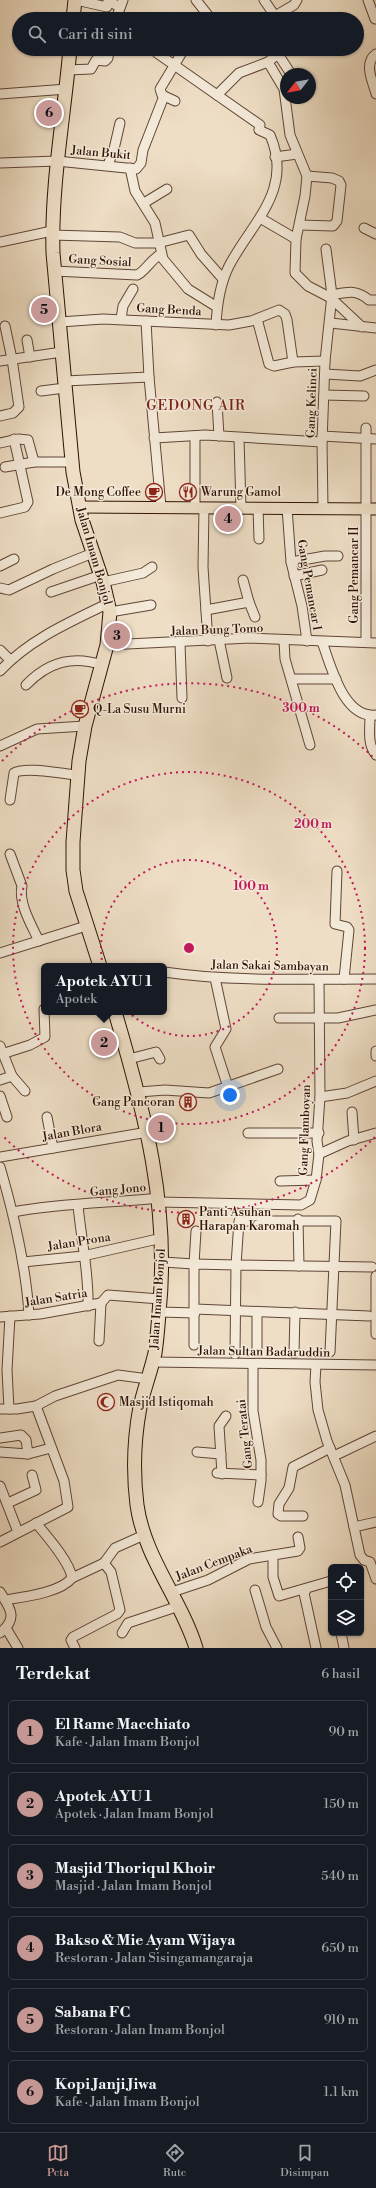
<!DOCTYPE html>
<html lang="id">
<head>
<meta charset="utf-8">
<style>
  :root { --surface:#171b24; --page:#20242c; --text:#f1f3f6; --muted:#9ea1a6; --line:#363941; --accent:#c59692 }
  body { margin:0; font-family:"Libre Bodoni",serif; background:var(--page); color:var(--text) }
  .controls { position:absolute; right:12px; bottom:12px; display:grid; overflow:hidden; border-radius:6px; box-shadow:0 1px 3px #0004 }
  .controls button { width:36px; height:36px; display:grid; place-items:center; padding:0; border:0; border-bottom:1px solid var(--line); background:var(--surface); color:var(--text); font:20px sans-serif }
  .compass { position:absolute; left:280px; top:68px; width:36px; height:36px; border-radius:50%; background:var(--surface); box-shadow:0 1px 3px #0004; rotate:239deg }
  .you { position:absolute; left:230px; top:1095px; width:14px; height:14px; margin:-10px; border:3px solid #fff; border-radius:50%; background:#1a73e8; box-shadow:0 0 0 6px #1a73e833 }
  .badge { display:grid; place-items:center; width:26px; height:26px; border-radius:50%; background:var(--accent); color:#111; font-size:13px; font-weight:700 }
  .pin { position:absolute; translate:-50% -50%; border:2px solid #fff; box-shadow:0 1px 4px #0006 }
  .popup { position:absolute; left:41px; top:963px; width:126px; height:52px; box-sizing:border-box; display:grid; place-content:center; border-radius:6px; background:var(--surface); filter:drop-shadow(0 1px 3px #0005); font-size:13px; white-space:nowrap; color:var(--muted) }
  .popup b { font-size:15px; color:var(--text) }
  .popup::after { content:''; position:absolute; left:50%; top:100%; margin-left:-8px; border:8px solid transparent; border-top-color:var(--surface) }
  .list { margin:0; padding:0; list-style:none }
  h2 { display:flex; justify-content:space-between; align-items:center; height:52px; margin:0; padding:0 16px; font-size:17px }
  h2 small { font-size:13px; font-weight:400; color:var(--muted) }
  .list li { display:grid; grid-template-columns:26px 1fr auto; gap:12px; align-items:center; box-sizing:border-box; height:64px; margin:0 8px 8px; padding:0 8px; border:1px solid var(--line); border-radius:6px }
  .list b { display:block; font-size:15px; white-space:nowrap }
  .list p { margin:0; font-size:13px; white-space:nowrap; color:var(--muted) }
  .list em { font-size:13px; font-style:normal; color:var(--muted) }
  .icon { flex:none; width:22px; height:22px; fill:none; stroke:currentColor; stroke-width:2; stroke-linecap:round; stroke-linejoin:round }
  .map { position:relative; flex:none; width:376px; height:1648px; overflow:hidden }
  .search { position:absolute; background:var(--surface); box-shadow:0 1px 3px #0004; left:12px; right:12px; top:12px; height:44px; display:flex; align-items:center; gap:10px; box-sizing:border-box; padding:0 14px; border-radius:22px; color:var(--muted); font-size:15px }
  .sheet { height:484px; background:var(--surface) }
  nav { display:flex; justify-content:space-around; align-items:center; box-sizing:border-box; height:56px; border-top:1px solid var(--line); background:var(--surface); font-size:11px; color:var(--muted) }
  nav a { display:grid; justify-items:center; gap:2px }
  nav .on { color:var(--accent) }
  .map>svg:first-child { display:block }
</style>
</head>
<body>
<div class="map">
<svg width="376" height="1648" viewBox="0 0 376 1648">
  <rect width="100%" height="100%" fill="#eedec5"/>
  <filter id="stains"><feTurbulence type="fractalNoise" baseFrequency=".005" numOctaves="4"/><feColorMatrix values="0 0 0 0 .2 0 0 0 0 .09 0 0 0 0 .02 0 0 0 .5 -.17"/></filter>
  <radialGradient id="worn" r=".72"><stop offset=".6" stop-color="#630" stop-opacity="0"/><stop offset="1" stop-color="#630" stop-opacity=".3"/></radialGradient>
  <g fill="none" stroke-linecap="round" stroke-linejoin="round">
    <g stroke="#604536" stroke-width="11">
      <g id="minor">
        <path d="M76,0L107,7L108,1L120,7"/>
        <path d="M196,0L211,19"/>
        <path d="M264,0L275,16L270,19"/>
        <path d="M368,0L375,19"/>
        <path d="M275,16L294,5L297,0"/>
        <path d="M116,19L123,0"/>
        <path d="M275,49L278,54L268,62L284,89L290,135L307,176L305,196L296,239L295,273L308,286L331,298L362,327"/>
        <path d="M287,49L278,54L291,74"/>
        <path d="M157,53L217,95L239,73L268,62"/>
        <path d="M376,54C363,63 373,82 376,94"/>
        <path d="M68,70L91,69L96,60L105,61L108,58L109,49"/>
        <path d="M0,94L67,89"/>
        <path d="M175,101L162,95L160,89L184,49"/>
        <path d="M275,157L297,154"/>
        <path d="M0,163L57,161L136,169L141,163L143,150L164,96"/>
        <path d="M108,165L114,149L120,123"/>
        <path d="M130,168L135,191L155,223L163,259L188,289L217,307"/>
        <path d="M144,203L167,189"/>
        <path d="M260,218L296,239"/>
        <path d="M300,225L333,226L337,221L341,185L339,181L332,178L307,176"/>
        <path d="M364,228L376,234"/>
        <path d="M52,235L120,237L135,243H158L189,235L201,254L223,279"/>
        <path d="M0,242L52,231"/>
        <path d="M54,271L137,275C145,272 150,260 161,254"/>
        <path d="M332,295C348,292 356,289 369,300H376"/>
        <path d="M121,319L123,306L133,289"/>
        <path d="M257,319L269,364L274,366L293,362"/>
        <path d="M146,321L149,377L161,507"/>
        <path d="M60,322L103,319L229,325L251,321L279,310L285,314L287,320L293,362L325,361"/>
        <path d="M331,323L376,328"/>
        <path d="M216,325C217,304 220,284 229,266C252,222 294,190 270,135L259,130L260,125L217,95"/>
        <path d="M27,340L30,357"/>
        <path d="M0,361L62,352"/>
        <path d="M325,374L360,376L376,370"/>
        <path d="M65,381L149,377"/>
        <path d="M41,391L65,388"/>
        <path d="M324,395L364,396"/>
        <path d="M217,402L219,436"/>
        <path d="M0,416L13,413L19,407L12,359L5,326"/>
        <path d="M366,428V642"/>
        <path d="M322,436L376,439"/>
        <path d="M154,438L205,435L322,442"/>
        <path d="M239,438L241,508"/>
        <path d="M0,443L18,439L28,440L34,462"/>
        <path d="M5,467L34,462H72"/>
        <path d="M195,508V436"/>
        <path d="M204,508L203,567L208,641"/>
        <path d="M258,508L259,539"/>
        <path d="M287,508L291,562L302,606L307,641"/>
        <path d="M323,509L322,442L325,361L332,295L326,249"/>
        <path d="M0,513L25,507L28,502L14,439"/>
        <path d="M291,562L325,556H338"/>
        <path d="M0,566L14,559"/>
        <path d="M294,576L322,570"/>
        <path d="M103,582L143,573L152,567"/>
        <path d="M0,588L9,590L53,569L93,553"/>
        <path d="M51,592L101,575"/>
        <path d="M249,602L255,617"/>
        <path d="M206,610L249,602L243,580"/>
        <path d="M110,612L151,605"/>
        <path d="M219,640L227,678"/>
        <path d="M284,641L285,659L310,745"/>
        <path d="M322,642C331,665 343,719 376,715"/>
        <path d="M180,643L182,698"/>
        <path d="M107,645L250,638L376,643"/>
        <path d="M0,650L10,660"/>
        <path d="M0,671C30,639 70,622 109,603"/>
        <path d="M292,679H336"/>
        <path d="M26,685C48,662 72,655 102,665"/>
        <path d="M370,716C370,729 367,744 376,755"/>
        <path d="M0,746L37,729L85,726"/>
        <path d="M10,800L14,773C25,766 63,774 77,775"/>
        <path d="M10,854L22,886C18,903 32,926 39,941"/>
        <path d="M337,871L335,924L347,927L349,930L344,979"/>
        <path d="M0,953L86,926"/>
        <path d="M164,972C234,982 305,979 376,979"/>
        <path d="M215,978L226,1029L215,1047L228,1087"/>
        <path d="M279,1018H338L376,1010"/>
        <path d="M0,1046L12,1076L25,1091"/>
        <path d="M376,1051V1056"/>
        <path d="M2,1054L30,1045L45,1037L44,1009"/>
        <path d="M129,1059L156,1052L160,1059"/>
        <path d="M0,1080L12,1076"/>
        <path d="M139,1092L165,1090L209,1093L278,1069"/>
        <path d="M0,1096L7,1117"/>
        <path d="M320,1097L347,1093L376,1081"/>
        <path d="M352,1112L354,1140"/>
        <path d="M47,1117L53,1148"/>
        <path d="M248,1133H319"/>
        <path d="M319,1154L348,1141L376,1133"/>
        <path d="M0,1157L148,1132"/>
        <path d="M0,1167C14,1215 26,1264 29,1315"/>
        <path d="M280,1181L316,1180"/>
        <path d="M159,1202L301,1205L310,1200L316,1180L319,1154L317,1141L320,1097L319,980"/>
        <path d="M78,1205C81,1239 89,1272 88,1306"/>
        <path d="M13,1212C61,1203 110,1203 159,1198"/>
        <path d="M298,1219L299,1266"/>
        <path d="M23,1262L83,1256L162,1238"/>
        <path d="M163,1262L194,1264L196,1231"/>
        <path d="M376,1276V1334"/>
        <path d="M195,1309L369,1316"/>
        <path d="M160,1312L195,1313"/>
        <path d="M0,1317L40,1314L101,1303L108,1295L160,1299"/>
        <path d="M99,1341L101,1303"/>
        <path d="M194,1345V1264L236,1265L239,1221H336L330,1352"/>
        <path d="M257,1349V1312"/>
        <path d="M294,1353L295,1312"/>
        <path d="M235,1354L236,1265L372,1267"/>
        <path d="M153,1362L376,1365"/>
        <path d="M253,1364V1411L261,1460V1481L258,1502"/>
        <path d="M316,1365L315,1382L318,1410L327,1441L345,1485L360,1555L364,1560L370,1562L376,1579"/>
        <path d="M0,1409H17L36,1406L55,1396L118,1375L148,1379"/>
        <path d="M9,1409L7,1370L10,1316"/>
        <path d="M0,1438L21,1435L26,1440L28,1454L51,1448"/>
        <path d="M0,1452L28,1454"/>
        <path d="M197,1452L221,1454"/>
        <path d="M334,1456L376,1436"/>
        <path d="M217,1473L261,1475"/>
        <path d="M222,1474L219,1426L226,1416"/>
        <path d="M0,1486L18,1532"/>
        <path d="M8,1503L36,1490L32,1475"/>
        <path d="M303,1516H281L278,1514L279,1504L289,1488L293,1467L330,1448"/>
        <path d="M354,1527L376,1522"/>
        <path d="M0,1542L68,1507L64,1481L36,1406"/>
        <path d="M273,1555V1577L279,1596L331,1581"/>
        <path d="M104,1563L115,1548L144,1535"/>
        <path d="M72,1578L104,1563"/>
        <path d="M255,1590L266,1627L277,1648"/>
        <path d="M306,1590L304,1593L316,1648"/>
        <path d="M0,1592C11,1609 18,1619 0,1633"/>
        <path d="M172,1592L208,1580L249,1559L298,1551L300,1548L298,1537"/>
        <path d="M5,1600C23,1597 60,1593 72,1578C70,1562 46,1535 36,1523"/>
        <path d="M6,1628L18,1648"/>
        <path d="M122,1633L128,1623L179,1606"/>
        <path d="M341,1633L344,1648"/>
        <path d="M75,1648L71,1640L73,1637L117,1614L120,1610L111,1572L104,1563"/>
      </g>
    </g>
    <g stroke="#301206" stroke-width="13">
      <path id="major" d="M79,507L376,509"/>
    </g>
    <g stroke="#301206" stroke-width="15">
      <g id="highway">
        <path d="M73,19L75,0"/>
        <path d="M70,49C64,117 51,185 53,253L73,472L82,520L103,582L110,612L107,645L85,726L79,761L73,842V870L76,891L100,966"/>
        <path d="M115,1012C145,1113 170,1207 159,1313C158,1326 157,1340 155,1353C151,1371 144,1389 140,1407C134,1439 133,1473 137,1505C144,1557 181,1599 196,1648"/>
      </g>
    </g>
    <use href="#minor" stroke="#f4ead9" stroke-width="9"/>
    <use href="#major" stroke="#eedec5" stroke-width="11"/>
    <use href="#highway" stroke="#eedec5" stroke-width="13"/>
  </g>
  <g fill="none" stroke="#c2185b" stroke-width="2" stroke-dasharray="2 4">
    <circle cx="189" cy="948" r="88"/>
    <circle cx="189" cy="948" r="176"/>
    <path d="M375 1137A265 265 0 0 1 2 1135M2 761A265 265 0 0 1 375 759"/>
  </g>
  <defs>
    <g id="cafe-ring" transform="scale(0.9)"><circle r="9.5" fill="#f4ead9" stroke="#8f2418" stroke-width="1.5"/><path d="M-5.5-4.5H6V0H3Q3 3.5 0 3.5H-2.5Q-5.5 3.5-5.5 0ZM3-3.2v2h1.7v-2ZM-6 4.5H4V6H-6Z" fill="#8f2418"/></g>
    <g id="restaurant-ring" transform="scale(0.9)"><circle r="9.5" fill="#f4ead9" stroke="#8f2418" stroke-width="1.5"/><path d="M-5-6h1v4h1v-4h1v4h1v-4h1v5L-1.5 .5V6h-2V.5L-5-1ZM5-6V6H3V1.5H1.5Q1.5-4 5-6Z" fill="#8f2418"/></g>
    <g id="building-ring" transform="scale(0.9)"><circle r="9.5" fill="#f4ead9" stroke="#8f2418" stroke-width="1.5"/><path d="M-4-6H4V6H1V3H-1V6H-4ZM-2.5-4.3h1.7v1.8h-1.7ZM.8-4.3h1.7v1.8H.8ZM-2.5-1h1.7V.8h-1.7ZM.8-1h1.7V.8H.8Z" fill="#8f2418"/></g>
    <g id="mosque-ring" transform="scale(0.9)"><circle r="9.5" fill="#f4ead9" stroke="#8f2418" stroke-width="1.5"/><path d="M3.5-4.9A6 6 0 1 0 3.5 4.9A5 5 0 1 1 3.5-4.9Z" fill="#8f2418"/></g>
  </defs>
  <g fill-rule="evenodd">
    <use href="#cafe-ring" x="154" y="492"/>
    <use href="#restaurant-ring" x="188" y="492"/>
    <use href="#cafe-ring" x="80" y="709"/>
    <use href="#building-ring" x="188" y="1102"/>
    <use href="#building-ring" x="186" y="1219"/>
    <use href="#mosque-ring" x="106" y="1402"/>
  </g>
  <g text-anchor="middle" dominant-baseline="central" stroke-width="3" stroke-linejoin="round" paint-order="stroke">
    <g font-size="12" fill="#301206" stroke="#f4ead9">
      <text transform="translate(101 153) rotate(5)">Jalan Bukit</text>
      <text transform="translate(100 261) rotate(3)">Gang Sosial</text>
      <text transform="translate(169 310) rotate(3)">Gang Benda</text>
      <text transform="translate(312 403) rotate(-88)">Gang Kelinci</text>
      <text transform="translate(94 556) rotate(74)">Jalan Imam Bonjol</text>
      <text transform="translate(354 575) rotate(-90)">Gang Pemancar II</text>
      <text transform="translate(309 585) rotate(80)">Gang Pemancar I</text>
      <text transform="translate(217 630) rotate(-2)">Jalan Bung Tomo</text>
      <text transform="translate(270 966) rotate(1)">Jalan Sakai Sambayan</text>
      <text transform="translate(305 1130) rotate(-88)">Gang Flamboyan</text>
      <text transform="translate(72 1132) rotate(-10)">Jalan Blora</text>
      <text transform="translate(118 1190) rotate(-5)">Gang Jono</text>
      <text transform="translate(79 1242) rotate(-9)">Jalan Prona</text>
      <text transform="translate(56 1298) rotate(-9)">Jalan Satria</text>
      <text transform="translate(158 1299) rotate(-86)">Jalan Imam Bonjol</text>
      <text transform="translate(264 1352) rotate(1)">Jalan Sultan Badaruddin</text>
      <text transform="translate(245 1434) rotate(-96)">Gang Teratai</text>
      <text transform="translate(214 1563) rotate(-21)">Jalan Cempaka</text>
    </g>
    <g font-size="12" fill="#301206" stroke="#f4ead9" text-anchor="start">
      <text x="141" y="492" text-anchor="end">De Mong Coffee</text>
      <text x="201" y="492">Warung Gamol</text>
      <text x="93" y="709">Q-La Susu Murni</text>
      <text x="175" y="1102" text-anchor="end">Gang Pancoran</text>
      <text x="199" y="1212">Panti Asuhan<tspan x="199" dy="14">Harapan Karomah</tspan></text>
      <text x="119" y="1402">Masjid Istiqomah</text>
    </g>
    <g font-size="14" letter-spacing="1" fill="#7a1f14" stroke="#f4ead9">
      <text x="196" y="406">GEDONG AIR</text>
    </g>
  </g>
  <circle cx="189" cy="948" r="6" fill="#c2185b" stroke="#f4ead9" stroke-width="2"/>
  <g font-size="12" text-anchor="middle" font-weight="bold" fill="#c2185b" stroke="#f4ead9" stroke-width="3" stroke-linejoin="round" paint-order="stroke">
    <text x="301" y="712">300 m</text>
    <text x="313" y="828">200 m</text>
    <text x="251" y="890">100 m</text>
  </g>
  <rect width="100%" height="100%" filter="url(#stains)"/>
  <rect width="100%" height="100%" fill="url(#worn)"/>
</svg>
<div class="controls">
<button><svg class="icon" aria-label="locate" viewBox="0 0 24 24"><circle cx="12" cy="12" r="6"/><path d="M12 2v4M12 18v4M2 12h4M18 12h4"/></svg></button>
<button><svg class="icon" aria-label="layers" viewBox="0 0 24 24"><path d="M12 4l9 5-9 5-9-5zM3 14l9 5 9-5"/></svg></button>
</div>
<svg class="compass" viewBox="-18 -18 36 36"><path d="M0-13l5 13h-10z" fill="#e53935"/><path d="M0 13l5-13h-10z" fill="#9ea1a6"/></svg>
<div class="you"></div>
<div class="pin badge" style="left:161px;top:1128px">1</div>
<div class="pin badge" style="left:104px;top:1043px">2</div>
<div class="popup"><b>Apotek AYU 1</b>Apotek</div>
<div class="pin badge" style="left:117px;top:636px">3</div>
<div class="pin badge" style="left:228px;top:519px">4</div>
<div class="pin badge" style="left:44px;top:310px">5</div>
<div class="pin badge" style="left:49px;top:113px">6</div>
<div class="search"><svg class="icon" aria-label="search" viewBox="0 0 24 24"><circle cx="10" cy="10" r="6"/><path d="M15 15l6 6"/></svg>Cari di sini</div>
</div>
<section class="sheet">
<h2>Terdekat<small>6 hasil</small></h2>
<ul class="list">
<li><span class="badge">1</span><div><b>El Rame Macchiato</b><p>Kafe · Jalan Imam Bonjol</p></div><em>90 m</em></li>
<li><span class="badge">2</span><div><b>Apotek AYU 1</b><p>Apotek · Jalan Imam Bonjol</p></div><em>150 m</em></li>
<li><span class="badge">3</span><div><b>Masjid Thoriqul Khoir</b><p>Masjid · Jalan Imam Bonjol</p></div><em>540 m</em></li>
<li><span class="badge">4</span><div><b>Bakso &amp; Mie Ayam Wijaya</b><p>Restoran · Jalan Sisingamangaraja</p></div><em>650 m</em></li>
<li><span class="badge">5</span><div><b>Sabana FC</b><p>Restoran · Jalan Imam Bonjol</p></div><em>910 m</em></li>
<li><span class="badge">6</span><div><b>Kopi Janji Jiwa</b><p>Kafe · Jalan Imam Bonjol</p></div><em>1.1 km</em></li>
</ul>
</section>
<nav>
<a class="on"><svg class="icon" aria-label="map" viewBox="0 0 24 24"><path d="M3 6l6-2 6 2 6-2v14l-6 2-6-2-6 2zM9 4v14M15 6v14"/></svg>Peta</a>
<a><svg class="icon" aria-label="directions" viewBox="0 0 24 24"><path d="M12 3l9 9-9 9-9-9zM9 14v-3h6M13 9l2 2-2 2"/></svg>Rute</a>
<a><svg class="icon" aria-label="saved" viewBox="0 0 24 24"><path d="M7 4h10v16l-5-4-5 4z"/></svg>Disimpan</a>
</nav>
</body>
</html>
